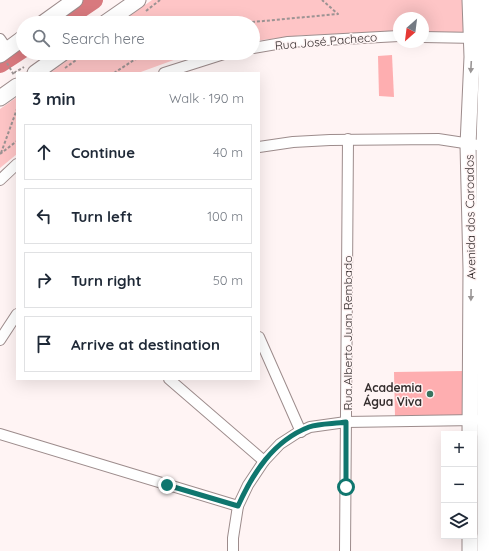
<!DOCTYPE html>
<html lang="en">
<head>
<meta charset="utf-8">
<style>
  :root { --surface:#fff; --page:#f6f6f7; --text:#1f2937; --muted:#747a83; --line:#e0e1e3 }
  body { margin:0; font-family:Quicksand,sans-serif; background:var(--page); color:var(--text) }
  .controls { position:absolute; right:12px; bottom:12px; display:grid; overflow:hidden; border-radius:0px; box-shadow:0 4px 16px #0002 }
  .controls button { width:36px; height:36px; display:grid; place-items:center; padding:0; border:0; border-bottom:1px solid var(--line); background:var(--surface); color:var(--text); font:20px sans-serif }
  .compass { position:absolute; left:393px; top:12px; width:36px; height:36px; border-radius:50%; background:var(--surface); box-shadow:0 4px 16px #0002; rotate:208deg }
  .stop { position:absolute; width:12px; height:12px; margin:-9px; border:3px solid #0f766e; border-radius:50%; background:#fff }
  .stop.end { background:#0f766e; border-color:#fff; box-shadow:0 1px 4px #0008 }
  .list { margin:0; padding:0; list-style:none }
  h2 { display:flex; justify-content:space-between; align-items:center; height:52px; margin:0; padding:0 16px; font-size:17px }
  h2 small { font-size:13px; font-weight:400; color:var(--muted) }
  .list li { display:grid; grid-template-columns:26px 1fr auto; gap:12px; align-items:center; box-sizing:border-box; height:56px; margin:0 8px 8px; padding:0 8px; border:1px solid var(--line); border-radius:0px }
  .list b { display:block; font-size:15px; white-space:nowrap }
  .list em { font-size:13px; font-style:normal; color:var(--muted) }
  .icon { flex:none; width:22px; height:22px; fill:none; stroke:currentColor; stroke-width:2; stroke-linecap:round; stroke-linejoin:round }
  .map { position:relative; flex:none; width:489px; height:551px; overflow:hidden }
  .search { position:absolute; background:var(--surface); box-shadow:0 4px 16px #0002; left:16px; top:16px; width:244px; height:44px; display:flex; align-items:center; gap:10px; box-sizing:border-box; padding:0 14px; border-radius:22px; color:var(--muted); font-size:15px }
  .panel { position:absolute; background:var(--surface); box-shadow:0 4px 16px #0002; left:16px; top:72px; width:244px; height:308px; border-radius:0px }
  .map>svg:first-child { display:block }
</style>
</head>
<body>
<div class="map">
<svg width="489" height="551" viewBox="0 0 489 551">
  <rect width="100%" height="100%" fill="#fff4f4"/>
  <g fill="#fec5c6">
    <path d="M152,0H464L465,35L423,34V18H399V34L304,35L253,41V23H120Z"/>
    <path d="M78,53H193L138,73H50Z"/>
    <path d="M17,97V154L0,168V109Z"/>
  </g>
  <g fill="none" stroke-linecap="round" stroke-linejoin="round">
    <g stroke="#d8797e" stroke-width="18">
      <path d="M60,23L94,0"/>
      <path d="M0,64L23,49"/>
    </g>
  </g>
  <g fill="#feaeb0">
    <path d="M392,55L394,97L379,96L378,56Z"/>
    <path d="M464,371L465,416L395,417L394,372Z"/>
  </g>
  <g fill="none" stroke-linecap="round" stroke-linejoin="round">
    <g stroke="#9d8c8c" stroke-width="12">
      <g id="street">
        <path d="M423,37L477,38"/>
        <path d="M0,39L7,49"/>
        <path d="M253,48L288,42L399,36"/>
        <path d="M164,73L227,53"/>
        <path d="M259,147L293,142L330,140L438,139L484,146"/>
        <path d="M0,180L17,164"/>
        <path d="M259,337L301,432"/>
        <path d="M0,340L17,314"/>
        <path d="M169,379L264,461"/>
        <path d="M0,434L238,506"/>
        <path d="M233,551V538L238,506L248,485L264,461L280,444L297,433L310,427L346,422L476,420"/>
        <path d="M345,551L348,139"/>
      </g>
    </g>
    <g stroke="#9d8c8c" stroke-width="17">
      <g id="secondary">
        <path d="M482,0L486,78L484,146L485,551"/>
        <path d="M43,23L75,0"/>
        <path d="M105,23L138,0"/>
        <path d="M0,55L23,38"/>
        <path d="M35,73L63,53"/>
        <path d="M0,98L17,86"/>
        <path d="M470,434L471,269L468,145L472,57L470,0"/>
        <path d="M470,536V551"/>
      </g>
    </g>
    <g stroke="#9c9393" stroke-width="2" stroke-dasharray="3 2" stroke-linecap="butt">
      <path d="M146,11L160,0"/>
      <path d="M242,23L338,14L322,0"/>
      <path d="M7,63L14,75"/>
      <path d="M65,68L86,53"/>
      <path d="M14,73L24,67"/>
      <path d="M114,73L134,60L151,53"/>
      <path d="M1,153L17,109"/>
      <path d="M0,154L17,141"/>
    </g>
    <use href="#street" stroke="#fff" stroke-width="10"/>
    <use href="#secondary" stroke="#fff" stroke-width="15"/>
  </g>
  <defs><path id="oneway-solid" d="M-6-.8H1V-3.2L6.5 0L1 3.2V.8H-6Z"/></defs>
  <g fill="#9a9696">
    <use href="#oneway-solid" transform="translate(471 67) rotate(93)"/>
    <use href="#oneway-solid" transform="translate(471 295) rotate(91)"/>
  </g>
  <g fill="none" stroke-linecap="round" stroke-linejoin="round">
    <path stroke="#0f766e" stroke-width="5" d="M167,485L238,506C253,473 273,441 309,427C320,423 334,424 346,422V487"/>
  </g>
  <circle fill="#38745f" stroke="#fff4f4" stroke-width="1.5" cx="430" cy="394" r="4"/>
  <g text-anchor="middle" dominant-baseline="central" stroke-width="3" stroke-linejoin="round" paint-order="stroke">
    <g font-size="12" fill="#342d2d" stroke="#fff4f4">
      <text transform="translate(326 41) rotate(-5)">Rua José Pacheco</text>
      <text transform="translate(470 217) rotate(-91)">Avenida dos Coroados</text>
      <text transform="translate(347 333) rotate(-90)">Rua Alberto Juan Rembado</text>
    </g>
    <g font-size="12" font-weight="bold" fill="#342d2d" stroke="#fff4f4" text-anchor="end">
      <text x="422" y="387">Academia<tspan x="422" dy="14">Água Viva</tspan></text>
    </g>
  </g>
</svg>
<div class="controls">
<button>+</button>
<button>−</button>
<button><svg class="icon" aria-label="layers" viewBox="0 0 24 24"><path d="M12 4l9 5-9 5-9-5zM3 14l9 5 9-5"/></svg></button>
</div>
<svg class="compass" viewBox="-18 -18 36 36"><path d="M0-13l5 13h-10z" fill="#e53935"/><path d="M0 13l5-13h-10z" fill="#747a83"/></svg>
<div class="stop" style="left:346px;top:487px"></div>
<div class="stop end" style="left:167px;top:485px"></div>
<div class="search"><svg class="icon" aria-label="search" viewBox="0 0 24 24"><circle cx="10" cy="10" r="6"/><path d="M15 15l6 6"/></svg>Search here</div>
<section class="panel">
<h2>3 min<small>Walk · 190 m</small></h2>
<ul class="list">
<li><svg class="icon" aria-label="ahead" viewBox="0 0 24 24"><path d="M12 20V5M6 11l6-6 6 6"/></svg><div><b>Continue</b></div><em>40 m</em></li>
<li><svg class="icon" aria-label="left" viewBox="0 0 24 24"><path d="M17 20v-9H6M10 6l-5 5 5 5"/></svg><div><b>Turn left</b></div><em>100 m</em></li>
<li><svg class="icon" aria-label="right" viewBox="0 0 24 24"><path d="M7 20v-9h11M14 6l5 5-5 5"/></svg><div><b>Turn right</b></div><em>50 m</em></li>
<li><svg class="icon" aria-label="arrive" viewBox="0 0 24 24"><path d="M6 21V4h12l-3 4 3 4H6"/></svg><div><b>Arrive at destination</b></div></li>
</ul>
</section>
</div>
</body>
</html>
